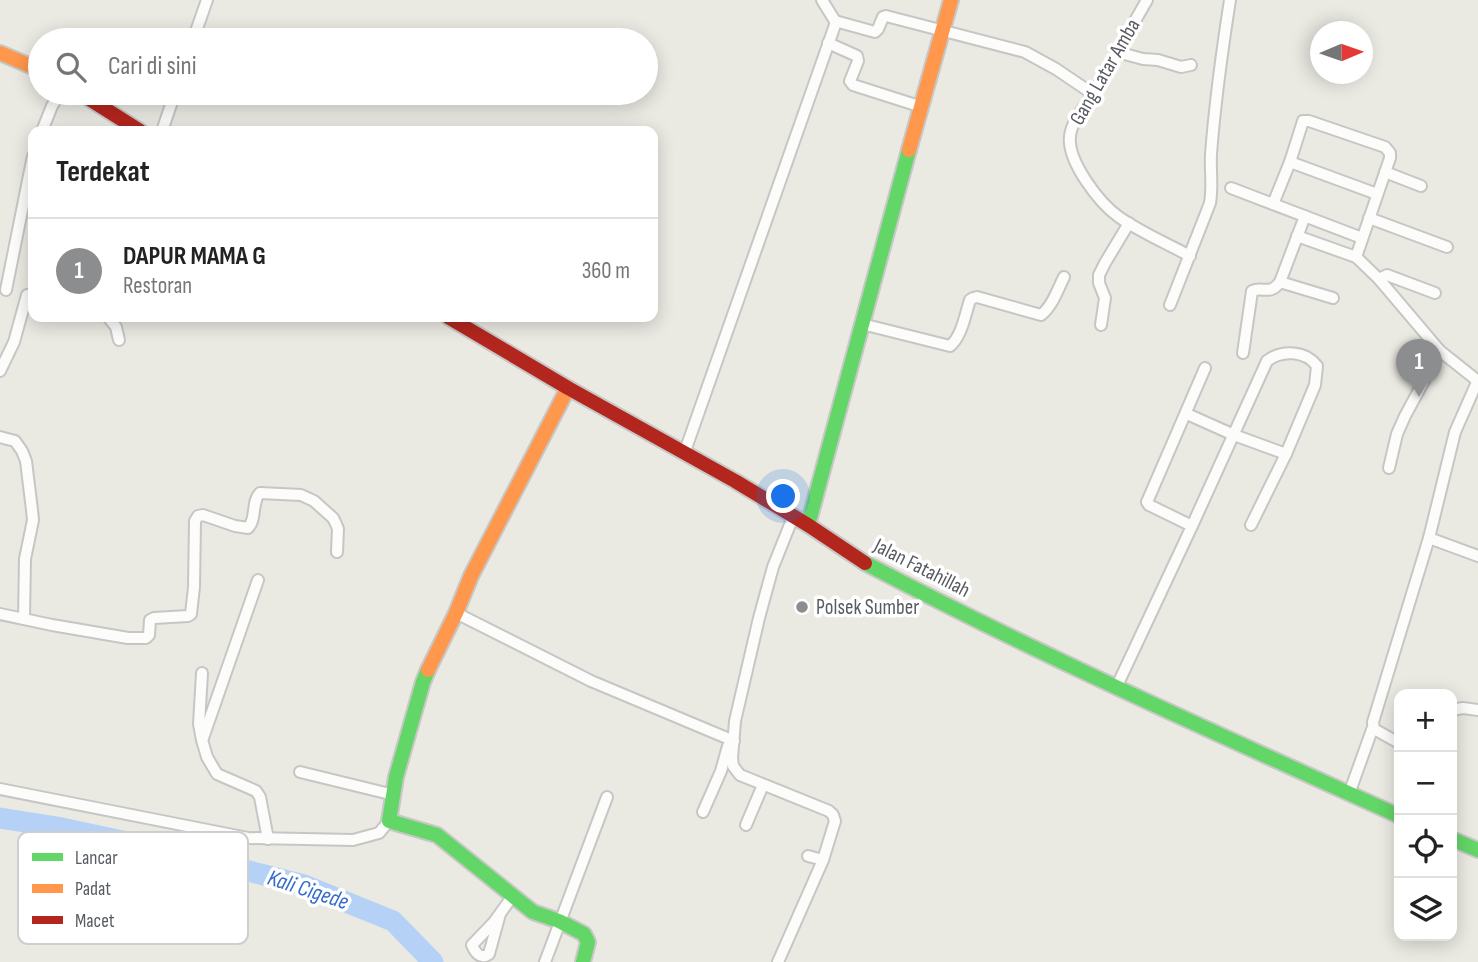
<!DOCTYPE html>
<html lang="id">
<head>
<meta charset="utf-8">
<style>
  :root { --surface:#fff; --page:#f6f6f6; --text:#222; --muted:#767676; --line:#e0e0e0; --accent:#8b8d8f }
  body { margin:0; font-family:"Sofia Sans Condensed",sans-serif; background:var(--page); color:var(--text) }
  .controls { position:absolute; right:21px; bottom:21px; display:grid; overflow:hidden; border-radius:14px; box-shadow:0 4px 18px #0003 }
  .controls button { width:63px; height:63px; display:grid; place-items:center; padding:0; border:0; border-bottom:2px solid var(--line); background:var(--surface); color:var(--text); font:35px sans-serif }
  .compass { position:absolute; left:1310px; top:21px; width:63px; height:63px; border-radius:50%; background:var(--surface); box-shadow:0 4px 18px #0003; rotate:88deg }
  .you { position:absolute; left:784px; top:497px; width:24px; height:24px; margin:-18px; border:5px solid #fff; border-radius:50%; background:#1a73e8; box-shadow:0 0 0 10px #1a73e833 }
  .badge { display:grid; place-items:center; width:46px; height:46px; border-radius:50%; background:var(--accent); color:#fff; font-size:23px; font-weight:700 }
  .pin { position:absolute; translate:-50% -58px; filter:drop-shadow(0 2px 4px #0008) }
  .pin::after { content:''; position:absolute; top:37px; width:24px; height:21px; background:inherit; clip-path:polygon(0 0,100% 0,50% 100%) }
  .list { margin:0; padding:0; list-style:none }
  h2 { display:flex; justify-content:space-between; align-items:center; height:91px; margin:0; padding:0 28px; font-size:30px }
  h2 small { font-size:23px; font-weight:400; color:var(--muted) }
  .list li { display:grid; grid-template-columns:46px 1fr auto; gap:21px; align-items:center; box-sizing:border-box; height:105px; padding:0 28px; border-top:2px solid var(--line) }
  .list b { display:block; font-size:26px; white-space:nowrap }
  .list p { margin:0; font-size:23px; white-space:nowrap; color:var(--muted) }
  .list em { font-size:23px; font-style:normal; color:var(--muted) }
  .icon { flex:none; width:38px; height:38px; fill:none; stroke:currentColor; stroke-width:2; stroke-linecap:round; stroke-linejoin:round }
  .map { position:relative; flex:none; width:1478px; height:962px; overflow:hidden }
  .search { position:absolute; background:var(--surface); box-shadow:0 4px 18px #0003; left:28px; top:28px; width:630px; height:77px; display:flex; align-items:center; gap:18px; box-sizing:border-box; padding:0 24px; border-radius:38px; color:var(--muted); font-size:26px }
  .panel { position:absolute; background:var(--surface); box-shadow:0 4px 18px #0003; left:28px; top:126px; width:630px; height:196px; border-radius:14px }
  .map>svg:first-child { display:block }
</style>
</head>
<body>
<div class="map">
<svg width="1478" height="962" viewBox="0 0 1478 962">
  <rect width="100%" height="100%" fill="#eae9e2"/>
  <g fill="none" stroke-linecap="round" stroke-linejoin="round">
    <path stroke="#b5d2f6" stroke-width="21" d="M0,818L57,827L178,853L304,885L393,921L433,962"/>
    <g stroke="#c7c6c5" stroke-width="14">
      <g id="street">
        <path d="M1147,0C1129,31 1112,63 1093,94C1085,107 1072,120 1070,136C1067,161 1099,203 1119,217C1140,232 1166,243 1190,256"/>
        <path d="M835,21L875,32L878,29L883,17L886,16L1025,52L1056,69L1093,94"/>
        <path d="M193,40L207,0"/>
        <path d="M828,43L857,56L858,61L850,81L853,85L922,107"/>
        <path d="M1117,52L1143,59L1158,60L1181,67L1191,65"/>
        <path d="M42,131L52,106L60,93"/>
        <path d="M162,131L175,93"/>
        <path d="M1290,162L1377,194"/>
        <path d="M1385,172L1421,186"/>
        <path d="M1231,188L1362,238"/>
        <path d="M1273,204L1290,162L1303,121H1309L1385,147L1390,153V158L1356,257L1379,279L1440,351L1478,381"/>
        <path d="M1369,218L1447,247"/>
        <path d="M1297,236L1356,257"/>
        <path d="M1379,279L1387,275L1435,293"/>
        <path d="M1280,282L1333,298"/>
        <path d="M6,290L33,156"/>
        <path d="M1170,305L1210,203C1213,186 1210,170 1211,154C1215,102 1222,51 1230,0"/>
        <path d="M108,317L116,327L119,340"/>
        <path d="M862,324L950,346C962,336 965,315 970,300L973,298L977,297L1041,315C1052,307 1058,289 1064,277"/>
        <path d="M1101,325L1105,298L1099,283V275L1105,263L1129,223"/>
        <path d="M1243,353L1252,291C1263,286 1270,296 1280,282L1305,216"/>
        <path d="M0,371L14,342L27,295"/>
        <path d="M1187,414L1234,435L1286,454"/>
        <path d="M0,437L15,441L22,451L26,461L32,510L33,520L25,559L24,619"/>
        <path d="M684,454L835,25V21L822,0"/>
        <path d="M1389,468L1397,434L1405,416L1440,351"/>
        <path d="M1192,526L1267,361C1282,349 1306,351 1317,366L1315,385L1286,454L1251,525"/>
        <path d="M1429,538L1478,556"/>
        <path d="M456,613L591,681L734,741"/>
        <path d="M0,614L52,625L128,638H146L149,635L150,620L154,618L188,616L191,614L194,587L195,521L198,516L203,515L235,526L248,528C257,519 251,502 260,493L301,495L314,501L333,518L336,524L338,529L337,552"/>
        <path d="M202,673L199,724L202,740L207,757L217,774L256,791L260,797L268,839"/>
        <path d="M1116,688L1192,526L1149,505L1147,502L1205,368"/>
        <path d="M1452,710L1463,708L1478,710"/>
        <path d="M203,738L258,580"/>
        <path d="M1399,743L1374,729L1373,722L1429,538L1455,432L1478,380"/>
        <path d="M300,772L394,795"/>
        <path d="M0,789L248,838L353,840L379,833L389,821"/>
        <path d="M1349,794L1373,727"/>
        <path d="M703,812L721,771L728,746"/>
        <path d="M746,825L763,785"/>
        <path d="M808,856L823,860"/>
        <path d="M500,914L489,954C480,960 475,952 472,945L494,922L512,897"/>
        <path d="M545,962L607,797"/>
        <path d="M778,962L823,860L835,821L833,815L829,811L740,775L733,766L732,758L735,721L759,618L773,567L793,517"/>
      </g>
    </g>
    <g stroke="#c7c7c6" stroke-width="18">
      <g id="fast">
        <path d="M808,525L909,150"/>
        <path d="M865,563C1039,655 1220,735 1399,816"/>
        <path d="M428,670L423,682L396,777L389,821L437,835L533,912L559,921L584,934L588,942L583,962"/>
        <path d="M1452,839L1478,850"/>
      </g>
    </g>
    <g stroke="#c7c7c6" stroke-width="18">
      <g id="slow">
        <path d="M0,53L40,70"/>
        <path d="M909,150L951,0"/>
        <path d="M428,670L456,613L471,576L568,388"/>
      </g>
    </g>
    <g stroke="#c7c7c6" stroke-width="18">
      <g id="jam">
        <path d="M80,93L140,131"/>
        <path d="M448,317L568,388L735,481L808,525L865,563"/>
      </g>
    </g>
    <use href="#street" stroke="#fcfcfb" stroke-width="10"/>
    <use href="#fast" stroke="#63d668" stroke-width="14"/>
    <use href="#slow" stroke="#ff974d" stroke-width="14"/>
    <use href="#jam" stroke="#b3261e" stroke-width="14"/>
  </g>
  <circle fill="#8b8d8f" stroke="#fff" stroke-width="2.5" cx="802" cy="607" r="7"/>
  <g text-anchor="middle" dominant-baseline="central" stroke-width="7" stroke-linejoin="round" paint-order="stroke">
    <g font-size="21" fill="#585c62" stroke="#fff">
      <text transform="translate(1105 72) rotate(-60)">Gang Latar Amba</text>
      <text transform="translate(922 568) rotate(27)">Jalan Fatahillah</text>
    </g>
    <g font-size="21" fill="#585c62" stroke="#fff" text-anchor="start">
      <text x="816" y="607">Polsek Sumber</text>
    </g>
    <g font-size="23" font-style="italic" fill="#346cce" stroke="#fff">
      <text transform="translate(308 890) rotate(18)">Kali Cigede</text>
    </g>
  </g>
  <rect x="18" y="832" width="230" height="112" rx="10" fill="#fff" stroke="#cdced0" stroke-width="2"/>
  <rect x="32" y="853" width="31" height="8" fill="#63d668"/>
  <rect x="32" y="884" width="31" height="9" fill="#ff974d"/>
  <rect x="32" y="916" width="31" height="8" fill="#b3261e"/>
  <g font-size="19" fill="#585c62">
    <text x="75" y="864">Lancar</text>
    <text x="75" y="895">Padat</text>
    <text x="75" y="927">Macet</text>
  </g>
</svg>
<div class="controls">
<button>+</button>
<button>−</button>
<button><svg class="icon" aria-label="locate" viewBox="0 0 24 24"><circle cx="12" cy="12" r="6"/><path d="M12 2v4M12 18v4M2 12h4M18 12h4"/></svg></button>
<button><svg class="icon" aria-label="layers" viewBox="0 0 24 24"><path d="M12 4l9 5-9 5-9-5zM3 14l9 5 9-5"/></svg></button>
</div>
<svg class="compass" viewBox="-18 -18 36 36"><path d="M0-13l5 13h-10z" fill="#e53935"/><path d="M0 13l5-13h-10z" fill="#767676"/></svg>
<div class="you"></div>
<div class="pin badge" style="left:1419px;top:397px">1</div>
<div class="search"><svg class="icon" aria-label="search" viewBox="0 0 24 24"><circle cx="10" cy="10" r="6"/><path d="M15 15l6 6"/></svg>Cari di sini</div>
<section class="panel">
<h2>Terdekat<small></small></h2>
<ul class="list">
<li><span class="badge">1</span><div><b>DAPUR MAMA G</b><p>Restoran</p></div><em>360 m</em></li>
</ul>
</section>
</div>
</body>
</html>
